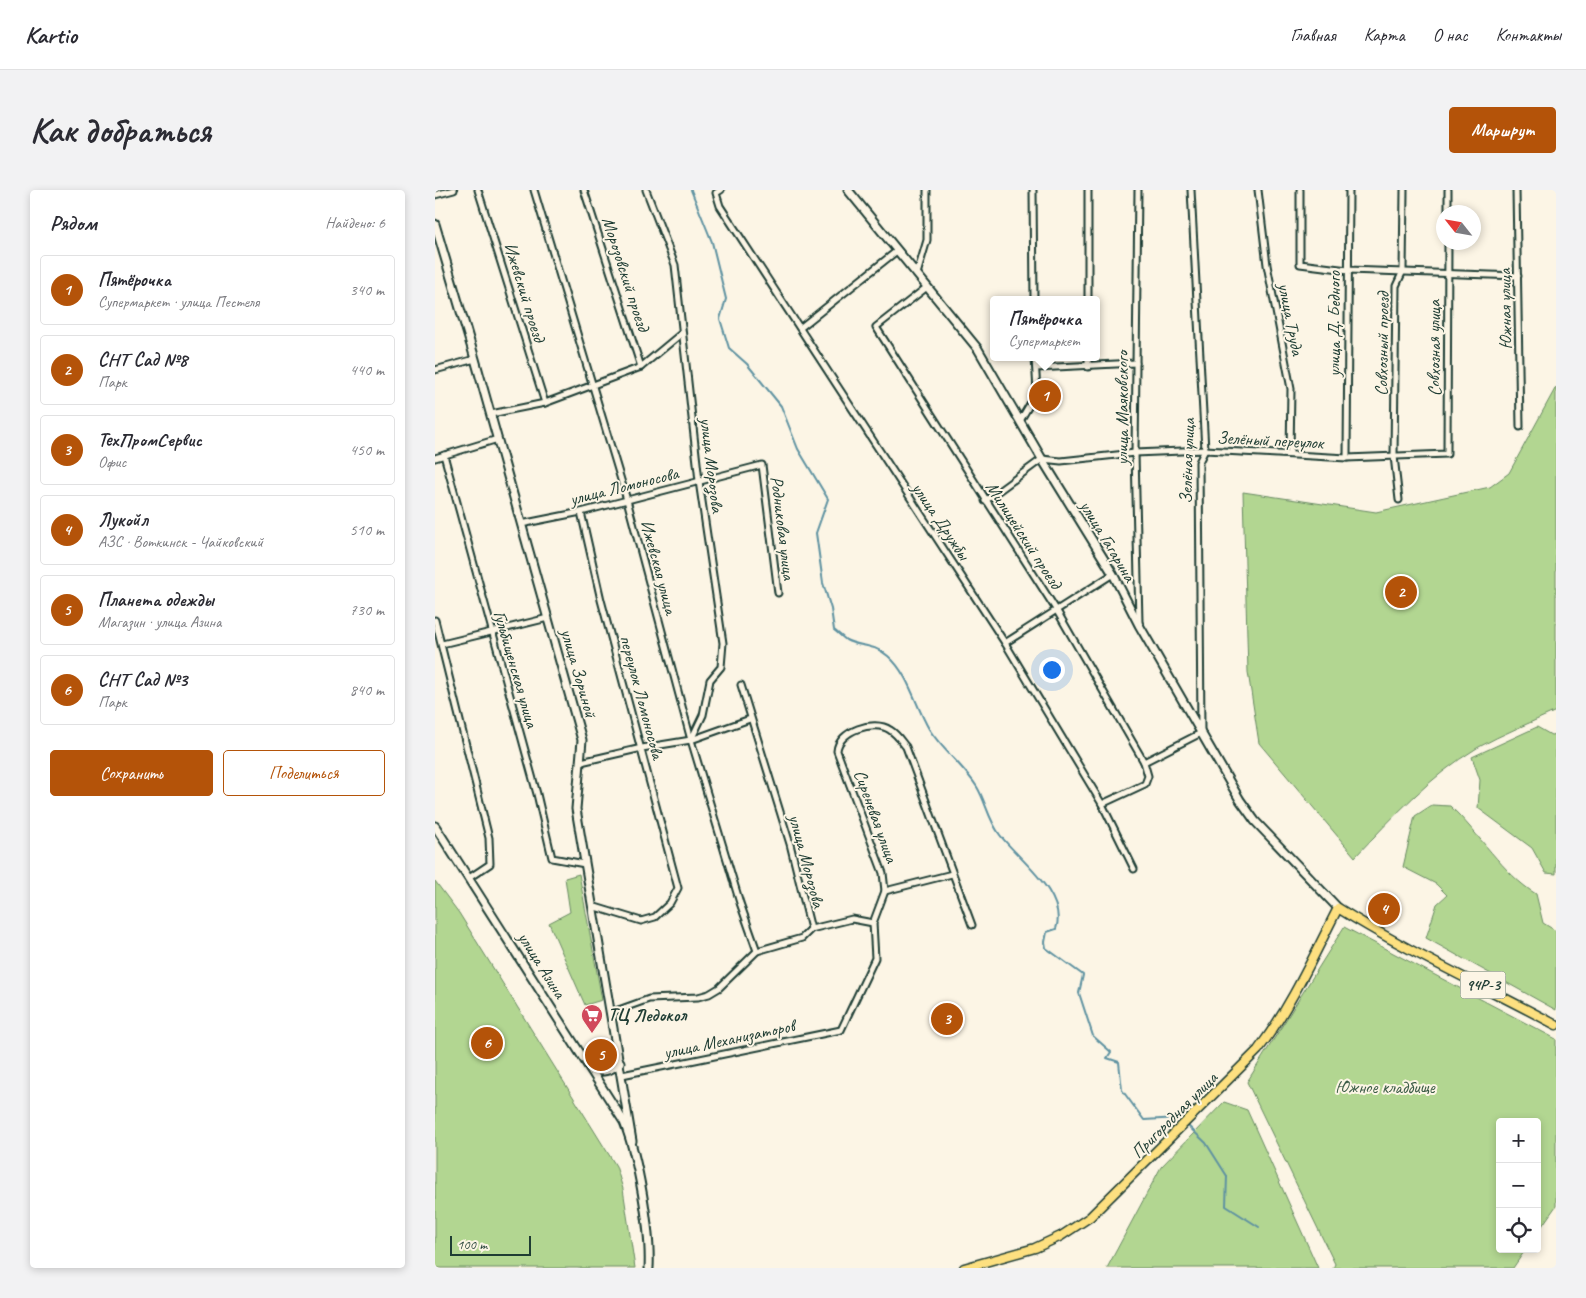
<!DOCTYPE html>
<html lang="ru">
<head>
<meta charset="utf-8">
<style>
  :root { --surface:#fff; --page:#f2f2f3; --text:#2b2b33; --muted:#7c7c81; --line:#e1e1e2; --accent:#b45309 }
  body { margin:0; font-family:Caveat,sans-serif; background:var(--page); color:var(--text) }
  .controls { position:absolute; right:15px; bottom:15px; display:grid; overflow:hidden; border-radius:5px; box-shadow:0 2px 8px #0003 }
  .controls button { width:45px; height:45px; display:grid; place-items:center; padding:0; border:0; border-bottom:1px solid var(--line); background:var(--surface); color:var(--text); font:25px sans-serif }
  .compass { position:absolute; left:1001px; top:15px; width:45px; height:45px; border-radius:50%; background:var(--surface); box-shadow:0 2px 8px #0003; rotate:301deg }
  .scale { position:absolute; left:15px; bottom:12px; width:81px; box-sizing:border-box; padding-left:5px; border:2px solid #1f3d34; border-top:0; font-size:14px; line-height:18px; white-space:nowrap; color:#1f3d34; -webkit-text-stroke:4px #fcf5e5; paint-order:stroke }
  .you { position:absolute; left:616px; top:479px; width:18px; height:18px; margin:-12px; border:4px solid #fff; border-radius:50%; background:#1a73e8; box-shadow:0 0 0 8px #1a73e833 }
  .badge { display:grid; place-items:center; width:32px; height:32px; border-radius:50%; background:var(--accent); color:#fff; font-size:16px; font-weight:700 }
  .pin { position:absolute; translate:-50% -50%; border:2px solid #fff; box-shadow:0 1px 5px #0006 }
  .popup { position:absolute; left:555px; top:106px; width:110px; height:65px; box-sizing:border-box; display:grid; place-content:center; border-radius:5px; background:var(--surface); filter:drop-shadow(0 1px 4px #0005); font-size:16px; white-space:nowrap; color:var(--muted) }
  .popup b { font-size:19px; color:var(--text) }
  .popup::after { content:''; position:absolute; left:50%; top:100%; margin-left:-10px; border:10px solid transparent; border-top-color:var(--surface) }
  .list { margin:0; padding:0; list-style:none }
  h2 { display:flex; justify-content:space-between; align-items:center; height:65px; margin:0; padding:0 20px; font-size:21px }
  h2 small { font-size:16px; font-weight:400; color:var(--muted) }
  .list li { display:grid; grid-template-columns:32px 1fr auto; gap:15px; align-items:center; box-sizing:border-box; height:70px; margin:0 10px 10px; padding:0 10px; border:1px solid var(--line); border-radius:5px }
  .list b { display:block; font-size:19px; white-space:nowrap }
  .list p { margin:0; font-size:16px; white-space:nowrap; color:var(--muted) }
  .list em { font-size:16px; font-style:normal; color:var(--muted) }
  .actions { display:flex; gap:10px; padding:15px 20px }
  .actions a { flex:1; padding:11px 0; border:1px solid var(--accent); border-radius:5px; text-align:center; font-size:18px; color:var(--accent) }
  .actions .main { background:var(--accent); color:#fff }
  .icon { flex:none; width:28px; height:28px; fill:none; stroke:currentColor; stroke-width:2; stroke-linecap:round; stroke-linejoin:round }
  .map { position:relative; flex:none; width:1121px; height:1078px; overflow:hidden; border-radius:5px }
  header { display:flex; align-items:center; gap:30px; box-sizing:border-box; height:70px; padding:0 25px; background:var(--surface); border-bottom:1px solid var(--line) }
  header strong { font-size:24px }
  nav { display:flex; gap:28px; margin-inline-start:auto; font-size:18px }
  .intro { display:flex; align-items:center; justify-content:space-between; box-sizing:border-box; height:120px; padding:0 30px }
  h1 { margin:0; font-size:35px }
  .button { padding:12px 22px; border-radius:5px; background:var(--accent); color:#fff; font-size:18px; font-weight:700 }
  main { display:flex; gap:30px; padding:0 30px }
  aside { flex:1; background:var(--surface); border-radius:5px; box-shadow:0 2px 8px #0003 }
  .map>svg:first-child { display:block }
</style>
</head>
<body>
<header>
<strong>Kartio</strong>
<nav><a>Главная</a><a>Карта</a><a>О нас</a><a>Контакты</a></nav>
</header>
<div class="intro"><h1>Как добраться</h1><a class="button">Маршрут</a></div>
<main>
<aside>
<h2>Рядом<small>Найдено: 6</small></h2>
<ul class="list">
<li><span class="badge">1</span><div><b>Пятёрочка</b><p>Супермаркет · улица Пестеля</p></div><em>340 m</em></li>
<li><span class="badge">2</span><div><b>СНТ Сад №8</b><p>Парк</p></div><em>440 m</em></li>
<li><span class="badge">3</span><div><b>ТехПромСервис</b><p>Офис</p></div><em>450 m</em></li>
<li><span class="badge">4</span><div><b>Лукойл</b><p>АЗС · Воткинск - Чайковский</p></div><em>510 m</em></li>
<li><span class="badge">5</span><div><b>Планета одежды</b><p>Магазин · улица Азина</p></div><em>730 m</em></li>
<li><span class="badge">6</span><div><b>СНТ Сад №3</b><p>Парк</p></div><em>840 m</em></li>
</ul>
<div class="actions"><a class="main">Сохранить</a><a>Поделиться</a></div>
</aside>
<div class="map">
<svg width="1121" height="1078" viewBox="0 0 1121 1078">
  <rect width="100%" height="100%" fill="#fcf5e5"/>
  <filter id="ink" filterUnits="userSpaceOnUse"><feTurbulence type="fractalNoise" baseFrequency=".02" numOctaves="2"/><feDisplacementMap in="SourceGraphic" scale="10" xChannelSelector="R" yChannelSelector="G"/><feConvolveMatrix kernelMatrix="1 2 1 2 8 2 1 2 1" color-interpolation-filters="sRGB"/></filter>
  <g filter="url(#ink)">
    <g fill="#b2d691" stroke="#688a62">
      <path d="M1121,197V521C1095,533 1067,544 1042,558C994,587 958,627 920,667L824,553L813,482L808,302L941,322L1055,297L1074,283Z"/>
      <path d="M1102,537L1116,545L1121,544V684L1111,683L1097,658L1043,618L1045,590L1037,567Z"/>
      <path d="M997,615L1015,616C1044,643 1068,684 1101,704L1108,733L1121,741V820L991,748L1002,714L1012,705L1001,694L968,677L980,626Z"/>
      <path d="M144,684L167,810L150,815L114,733L135,722L130,688Z"/>
      <path d="M0,691L24,723L181,976L188,999L200,1078H0Z"/>
      <path d="M909,737L1121,849V1016L1102,1043V932H1065V1059H1091L1078,1078H898L900,1074L812,892Z"/>
      <path d="M789,912L812,920L883,1078H672L726,977Z"/>
    </g>
    <g fill="none" stroke-linecap="round" stroke-linejoin="round">
      <g stroke="#5e92a1" stroke-width="2">
        <path d="M256,0L277,52L291,109L285,129L294,158L312,174L346,216L363,259L393,309L381,343L388,393L396,419L399,440C403,443 407,447 411,450C424,457 438,453 453,466C474,484 480,515 494,539C507,560 529,576 542,597C551,612 553,629 565,645C583,669 633,704 621,739L612,742L610,752L611,758L648,785L644,803L658,846L676,862L672,868L684,872L687,900L709,930L744,928L748,932"/>
        <path d="M752,935L771,953L792,986L791,1016L824,1037"/>
      </g>
      <g stroke="#1f3d34" stroke-width="9">
        <g id="street">
          <path d="M43,0L110,213"/>
          <path d="M99,0L192,310L256,550L305,713L322,761"/>
          <path d="M149,0L206,177"/>
          <path d="M211,0L240,75L264,291L288,453L286,477L275,490L268,525L256,550"/>
          <path d="M286,0L281,3L285,16L570,453L667,614L699,679"/>
          <path d="M598,0L599,110"/>
          <path d="M703,0L700,263L704,432"/>
          <path d="M823,0L832,75L856,199L855,263"/>
          <path d="M865,0V74L913,80L1083,86"/>
          <path d="M1081,0L1085,237"/>
          <path d="M0,5L19,0"/>
          <path d="M1013,22V0"/>
          <path d="M482,84L492,50V0"/>
          <path d="M492,97L441,137L622,421L709,572"/>
          <path d="M653,110V0"/>
          <path d="M365,138L463,60"/>
          <path d="M653,177V167"/>
          <path d="M601,178L701,173"/>
          <path d="M0,180L40,169"/>
          <path d="M56,224L110,213L206,177L247,143"/>
          <path d="M585,231L602,202L600,167"/>
          <path d="M9,265L102,604L117,668L150,674"/>
          <path d="M0,268L63,249"/>
          <path d="M912,268L914,0"/>
          <path d="M964,310L959,266L961,96L968,81L969,0"/>
          <path d="M550,311L607,269L626,271L700,263L770,260L912,268L1012,264L1013,52"/>
          <path d="M146,322L166,410L243,698L235,713L220,727L206,731L157,716"/>
          <path d="M86,334L146,322L327,275L343,403"/>
          <path d="M0,430L54,648L55,674L34,688"/>
          <path d="M570,453L678,384"/>
          <path d="M7,454L113,428"/>
          <path d="M306,495L355,654L376,739"/>
          <path d="M146,572L207,558L256,550L315,529"/>
          <path d="M667,614L710,594L713,586L709,572L766,543L764,272L770,260L756,0"/>
          <path d="M450,701L517,684"/>
          <path d="M175,823L214,809L263,807L274,804L284,798L322,761L367,748L376,739L417,729L438,733"/>
          <path d="M187,885L406,840L440,768L438,733L450,701L448,683L402,561C403,541 439,529 455,540C462,544 466,551 471,557L537,735"/>
        </g>
      </g>
      <g stroke="#1f3d34" stroke-width="11">
        <g id="secondary">
          <path d="M413,0L543,159L607,269L678,384L704,435L805,610L820,631L903,718"/>
          <path d="M0,34L40,169L147,550L141,619L197,951"/>
          <path d="M0,636L189,932C203,967 216,1041 214,1078"/>
          <path d="M155,878C165,884 177,881 185,872"/>
        </g>
      </g>
      <g stroke="#1f3d34" stroke-width="11">
        <path id="primary" d="M529,1078L600,1058L626,1046L655,1027L823,860C856,816 878,767 903,718C973,762 1049,796 1121,835"/>
      </g>
      <use href="#street" stroke="#fcf5e5" stroke-width="5"/>
      <use href="#secondary" stroke="#fcf5e5" stroke-width="7"/>
      <use href="#primary" stroke="#fde080" stroke-width="8"/>
    </g>
  </g>
  <defs>
    <g id="supermarket-pin" transform="scale(1.125)"><path d="M0 17L-7.5 6A9.5 9.5 0 1 1 7.5 6Z" fill="#d1495b" stroke="#fcf5e5"/><path d="M-6-5.5h2.5l.6 2H6L4.5 2H-2.5L-4.4-4H-6ZM-1.5 3.2a1.3 1.3 0 1 0 .1 0ZM3 3.2a1.3 1.3 0 1 0 .1 0Z" fill="#fff"/></g>
  </defs>
  <g fill-rule="evenodd">
    <use href="#supermarket-pin" x="157" y="825"/>
  </g>
  <g text-anchor="middle" dominant-baseline="central" stroke-width="4" stroke-linejoin="round" paint-order="stroke">
    <rect fill="#fcf5e5" stroke="#617469" stroke-width="1" x="1025.5" y="781.5" width="45" height="27" rx="4"/>
    <g font-size="16" font-weight="bold" fill="#1f3d34">
      <text x="1048" y="795">94Р-3</text>
    </g>
    <g font-size="18" fill="#1f3d34" stroke="#fcf5e5">
      <text transform="translate(191 84) rotate(72)">Морозовский проезд</text>
      <text transform="translate(90 102) rotate(73)">Ижевский проезд</text>
      <text transform="translate(1070 119) rotate(-91)">Южная улица</text>
      <text transform="translate(856 129) rotate(79)">улица Труда</text>
      <text transform="translate(899 134) rotate(-90)">улица Д. Бедного</text>
      <text transform="translate(947 154) rotate(-89)">Совхозный проезд</text>
      <text transform="translate(999 158) rotate(-90)">Совхозная улица</text>
      <text transform="translate(687 218) rotate(-90)">улица Маяковского</text>
      <text transform="translate(835 250) rotate(3)">Зелёный переулок</text>
      <text transform="translate(752 271) rotate(-88)">Зелёная улица</text>
      <text transform="translate(277 275) rotate(83)">улица Морозова</text>
      <text transform="translate(189 296) rotate(-14)">улица Ломоносова</text>
      <text transform="translate(506 331) rotate(56)">улица Дружбы</text>
      <text transform="translate(348 338) rotate(83)">Родниковая улица</text>
      <text transform="translate(589 345) rotate(57)">Милицейский проезд</text>
      <text transform="translate(673 351) rotate(59)">улица Гагарина</text>
      <text transform="translate(224 377) rotate(75)">Ижевская улица</text>
      <text transform="translate(81 479) rotate(74)">Гульбищенская улица</text>
      <text transform="translate(144 483) rotate(74)">улица Зориной</text>
      <text transform="translate(207 507) rotate(75)">переулок Ломоносова</text>
      <text transform="translate(441 626) rotate(70)">Сиреневая улица</text>
      <text transform="translate(372 671) rotate(75)">улица Морозова</text>
      <text transform="translate(107 775) rotate(58)">улица Азина</text>
      <text transform="translate(294 849) rotate(-12)">улица Механизаторов</text>
      <text transform="translate(739 925) rotate(-45)">Пригородная улица</text>
    </g>
    <g font-size="18" font-weight="bold" fill="#1f3d34" stroke="#fcf5e5" text-anchor="start">
      <text x="173" y="825">ТЦ Ледокол</text>
    </g>
    <g font-size="18" fill="#3c5c47" stroke="#fcf5e5">
      <text x="950" y="897">Южное кладбище</text>
    </g>
  </g>
</svg>
<div class="controls">
<button>+</button>
<button>−</button>
<button><svg class="icon" aria-label="locate" viewBox="0 0 24 24"><circle cx="12" cy="12" r="6"/><path d="M12 2v4M12 18v4M2 12h4M18 12h4"/></svg></button>
</div>
<svg class="compass" viewBox="-18 -18 36 36"><path d="M0-13l5 13h-10z" fill="#e53935"/><path d="M0 13l5-13h-10z" fill="#7c7c81"/></svg>
<div class="scale">100 m</div>
<div class="you"></div>
<div class="pin badge" style="left:610px;top:206px">1</div>
<div class="popup"><b>Пятёрочка</b>Супермаркет</div>
<div class="pin badge" style="left:966px;top:402px">2</div>
<div class="pin badge" style="left:512px;top:829px">3</div>
<div class="pin badge" style="left:949px;top:719px">4</div>
<div class="pin badge" style="left:166px;top:865px">5</div>
<div class="pin badge" style="left:52px;top:853px">6</div>
</div>
</main>
</body>
</html>
